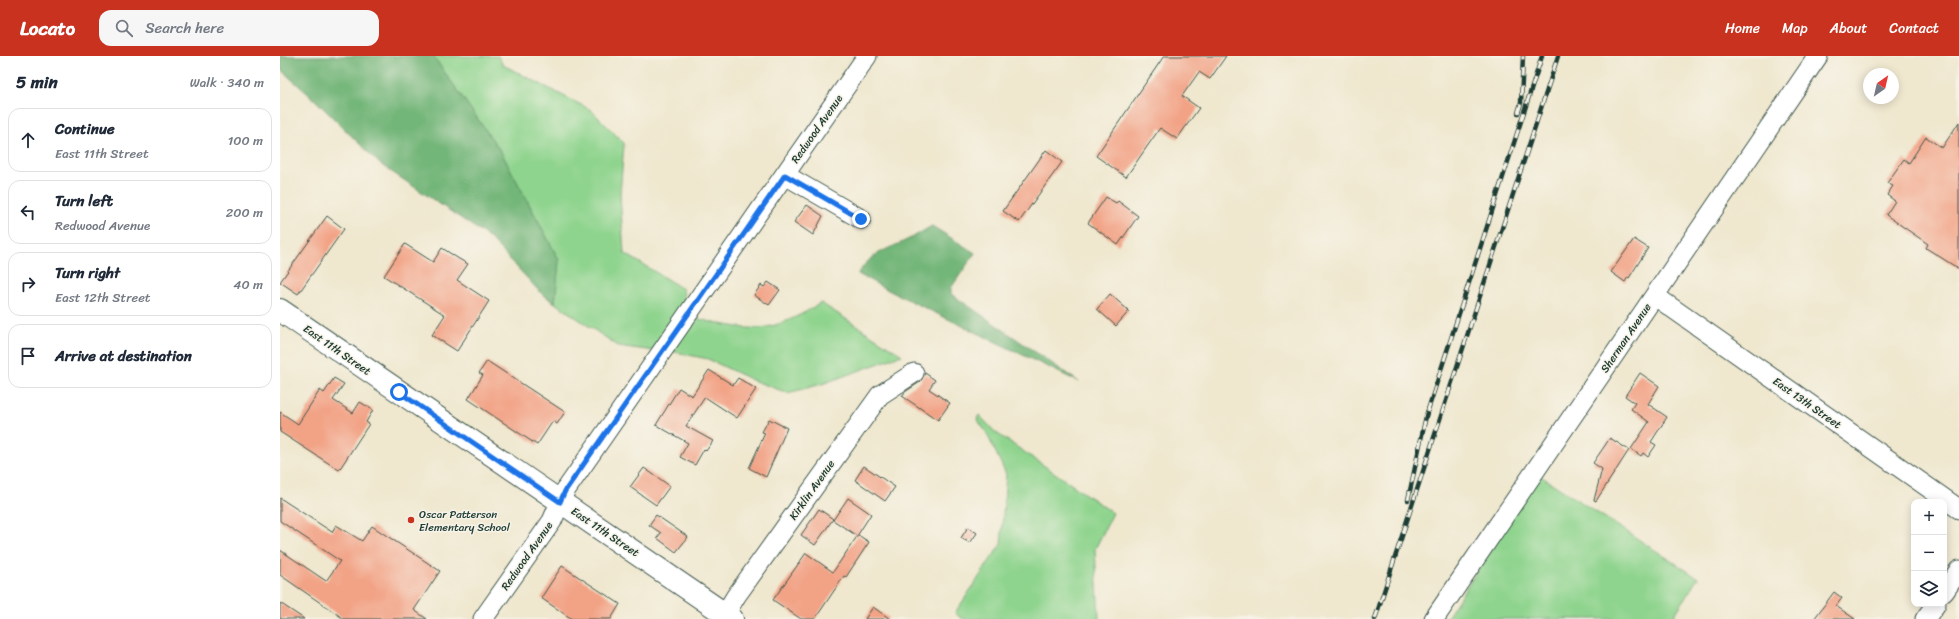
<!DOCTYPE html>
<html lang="en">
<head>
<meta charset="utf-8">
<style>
  :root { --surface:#fff; --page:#f6f6f7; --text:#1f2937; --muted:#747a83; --line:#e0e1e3; --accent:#c8321e }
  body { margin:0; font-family:Sriracha,sans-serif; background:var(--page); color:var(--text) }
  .controls { position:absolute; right:12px; bottom:12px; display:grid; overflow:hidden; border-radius:8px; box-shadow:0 2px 10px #0003 }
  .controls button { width:36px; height:36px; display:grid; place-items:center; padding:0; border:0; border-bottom:1px solid var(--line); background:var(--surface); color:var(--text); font:20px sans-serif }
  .compass { position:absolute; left:1583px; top:12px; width:36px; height:36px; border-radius:50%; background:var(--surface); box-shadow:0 2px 10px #0003; rotate:34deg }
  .stop { position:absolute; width:12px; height:12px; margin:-9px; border:3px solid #1a73e8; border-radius:50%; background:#fff }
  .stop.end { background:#1a73e8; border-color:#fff; box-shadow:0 1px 4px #0008 }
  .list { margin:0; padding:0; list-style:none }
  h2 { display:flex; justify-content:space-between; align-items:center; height:52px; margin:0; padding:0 16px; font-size:17px }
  h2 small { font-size:13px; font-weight:400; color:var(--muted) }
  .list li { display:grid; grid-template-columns:26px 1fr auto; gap:12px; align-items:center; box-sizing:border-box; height:64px; margin:0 8px 8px; padding:0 8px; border:1px solid var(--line); border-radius:12px }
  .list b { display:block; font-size:15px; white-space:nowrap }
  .list p { margin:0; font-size:13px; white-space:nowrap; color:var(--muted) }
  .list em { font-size:13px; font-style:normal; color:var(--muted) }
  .icon { flex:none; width:22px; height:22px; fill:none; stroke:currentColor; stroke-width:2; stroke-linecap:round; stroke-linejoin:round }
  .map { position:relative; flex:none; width:1679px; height:563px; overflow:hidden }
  header { display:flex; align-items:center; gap:24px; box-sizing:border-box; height:56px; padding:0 20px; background:var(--accent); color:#fff }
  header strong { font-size:19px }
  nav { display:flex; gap:22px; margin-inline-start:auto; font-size:14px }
  .search { width:280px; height:36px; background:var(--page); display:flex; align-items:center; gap:10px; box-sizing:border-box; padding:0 14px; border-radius:12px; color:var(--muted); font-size:15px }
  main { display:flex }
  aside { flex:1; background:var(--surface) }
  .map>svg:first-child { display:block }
</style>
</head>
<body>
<header>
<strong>Locato</strong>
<div class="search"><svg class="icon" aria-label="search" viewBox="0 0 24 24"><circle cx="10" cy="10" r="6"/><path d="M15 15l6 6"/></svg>Search here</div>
<nav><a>Home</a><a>Map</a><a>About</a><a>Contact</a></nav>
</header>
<main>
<aside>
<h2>5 min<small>Walk · 340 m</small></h2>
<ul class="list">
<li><svg class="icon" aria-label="ahead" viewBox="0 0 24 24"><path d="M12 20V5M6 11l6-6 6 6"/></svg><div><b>Continue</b><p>East 11th Street</p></div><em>100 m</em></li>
<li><svg class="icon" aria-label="left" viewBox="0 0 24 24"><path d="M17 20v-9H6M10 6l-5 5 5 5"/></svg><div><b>Turn left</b><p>Redwood Avenue</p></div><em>200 m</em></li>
<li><svg class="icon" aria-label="right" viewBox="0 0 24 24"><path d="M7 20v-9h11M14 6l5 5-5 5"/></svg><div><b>Turn right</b><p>East 12th Street</p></div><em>40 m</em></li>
<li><svg class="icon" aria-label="arrive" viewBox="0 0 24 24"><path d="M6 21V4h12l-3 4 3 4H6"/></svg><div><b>Arrive at destination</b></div></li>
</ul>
</aside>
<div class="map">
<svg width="1679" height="563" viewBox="0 0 1679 563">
  <rect width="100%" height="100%" fill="#f7f3e8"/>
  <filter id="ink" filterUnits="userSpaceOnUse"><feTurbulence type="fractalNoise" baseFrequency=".025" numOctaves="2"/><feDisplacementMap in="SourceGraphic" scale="8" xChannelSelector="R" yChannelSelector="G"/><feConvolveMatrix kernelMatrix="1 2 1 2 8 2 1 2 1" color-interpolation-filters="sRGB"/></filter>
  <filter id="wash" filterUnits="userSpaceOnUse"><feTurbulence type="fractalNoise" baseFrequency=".012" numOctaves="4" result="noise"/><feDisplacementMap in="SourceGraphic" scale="16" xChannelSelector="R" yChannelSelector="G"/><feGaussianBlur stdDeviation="0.9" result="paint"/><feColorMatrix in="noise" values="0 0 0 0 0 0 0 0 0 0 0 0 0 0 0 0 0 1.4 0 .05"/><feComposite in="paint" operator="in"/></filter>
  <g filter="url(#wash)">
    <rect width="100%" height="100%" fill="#efe7ce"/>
    <g fill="#8fd48e" stroke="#578861">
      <path d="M153,0H218L223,9L311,54L344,87L340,139L344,197L403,233L405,251L374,295L338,290L275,247L279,204L221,96Z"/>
      <path d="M541,247L622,299L542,328L508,337L472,324L428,303L390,295L414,262C432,266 463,274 481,272C503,269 523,258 541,247Z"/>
      <path d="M699,359L715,376L833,457L815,493L819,563H683L675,557L721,488L726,418L706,376L697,363Z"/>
      <path d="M1259,419L1418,522L1392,563H1166Z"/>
    </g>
    <g fill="#73b679" stroke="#497a56">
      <path d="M0,0H153L221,96L279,204L275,247L261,237L209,181L100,108L35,44L0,13Z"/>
      <path d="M652,170L695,197L671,232V238L799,326L612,236L578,218C591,197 606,194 627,184C636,180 644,174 652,170Z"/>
    </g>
    <g id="blocks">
      <g fill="#f2a386">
        <path d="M884,0H946L930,23L919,16L902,40L919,52L897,83L880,72L846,121L816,100Z"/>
        <path d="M1679,66V213L1646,192L1648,188L1606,159L1615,145L1607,139L1613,130L1607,127L1624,103L1629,107L1646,81L1662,92Z"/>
        <path d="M766,94L782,106L739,166L723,155Z"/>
        <path d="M826,141L836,147L838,145L858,160L838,189L808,167Z"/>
        <path d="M527,149L543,160L533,179L514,166Z"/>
        <path d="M47,160L64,173L18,238L0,226Z"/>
        <path d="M1354,183L1368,192L1349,222L1348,221L1345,226L1331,216Z"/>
        <path d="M125,188L153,206L162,192L179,203L188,208L177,224L209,245L177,295L152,279L165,259L104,220Z"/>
        <path d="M488,226L500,234L489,249L474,239L481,229L484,231Z"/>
        <path d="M830,238L849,255L836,270L817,253Z"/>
        <path d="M207,305L285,356L277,368L273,365L257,389L188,343L203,319L199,317Z"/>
        <path d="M429,314L453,329L458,322L476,333L457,362L425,341L406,370L433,385L426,395L424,393L415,409L400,401L408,387L376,369L399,332L412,340Z"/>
        <path d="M645,317L655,324L649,333L670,347L658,364L622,340L625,336L640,326Z"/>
        <path d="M1360,317L1379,330L1368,348L1387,361L1371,386L1376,389L1368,401L1363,397L1361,400L1351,393L1369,366L1351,353L1355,347L1345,340Z"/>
        <path d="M54,322L64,328L53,344L73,357L80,346L93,354L86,366L89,368L59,414L0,376V356L18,368L40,334L44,337Z"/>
        <path d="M489,363L507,372L486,421L469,412L485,377L482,376Z"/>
        <path d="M1330,382L1349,394L1316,445L1314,444L1322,413L1313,407Z"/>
        <path d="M584,410L615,431L605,445L575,424Z"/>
        <path d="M364,412L390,430L376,449L350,431Z"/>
        <path d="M0,442L52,476L56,469L82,485L92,470L160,515L134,554L147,563H64L0,519V494L46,525L60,505L0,465Z"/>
        <path d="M568,442L591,458L577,480L553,464Z"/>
        <path d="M539,453L553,463L535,489L521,479Z"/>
        <path d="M376,459L408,481L396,496L377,482L381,477L369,469Z"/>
        <path d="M688,471L697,477L690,487L681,482Z"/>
        <path d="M578,479L589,486L566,521L564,520L535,563H521L493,544L526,497L553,516Z"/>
        <path d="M282,510L340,548L331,563H292L261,542Z"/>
        <path d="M1554,536L1562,542L1556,550L1575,563H1534Z"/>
        <path d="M0,547L24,563H0Z"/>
        <path d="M593,551L610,563H585Z"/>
      </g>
    </g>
  </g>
  <g filter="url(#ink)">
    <use href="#blocks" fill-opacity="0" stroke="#3e564b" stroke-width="1"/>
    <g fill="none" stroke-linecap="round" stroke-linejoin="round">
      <g stroke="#3e564b" stroke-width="21">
        <g id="minor">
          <path d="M505,119L581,163"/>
          <path d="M1375,240L1679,453"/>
          <path d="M1664,536L1679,514"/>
          <path d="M203,563L272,465L285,435L587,0"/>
          <path d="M442,563L456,540L600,339L634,317"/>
          <path d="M1154,563L1538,0"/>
          <path d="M1645,563L1656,548"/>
        </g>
      </g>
      <g stroke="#3e564b" stroke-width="24">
        <path id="major" d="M0,254L452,563"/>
      </g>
      <use href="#minor" stroke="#fff" stroke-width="19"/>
      <use href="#major" stroke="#fff" stroke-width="22"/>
      <g stroke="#1f3d34" stroke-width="4.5">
        <g id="rail">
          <path d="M1238,57L1241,47L1243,0"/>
          <path d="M1128,444L1146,360L1262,0"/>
          <path d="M1095,563L1278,0"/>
        </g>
      </g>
      <use href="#rail" stroke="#f7f3e8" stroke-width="3" stroke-dasharray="9" stroke-linecap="butt"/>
    </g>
  </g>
  <g fill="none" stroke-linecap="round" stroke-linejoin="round" filter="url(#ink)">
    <path stroke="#1a73e8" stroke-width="5" d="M119,336L280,446L285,435L505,119L581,163"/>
  </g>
  <circle fill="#c8321e" stroke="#f7f3e8" stroke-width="1.5" cx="131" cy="464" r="4"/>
  <g text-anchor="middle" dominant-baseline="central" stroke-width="3" stroke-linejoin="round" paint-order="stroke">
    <g font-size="11" fill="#1f3d34" stroke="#f7f3e8">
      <text transform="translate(537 73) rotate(-55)">Redwood Avenue</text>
      <text transform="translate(1346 282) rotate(-56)">Sherman Avenue</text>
      <text transform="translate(57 294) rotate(35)">East 11th Street</text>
      <text transform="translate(1527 347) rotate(35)">East 13th Street</text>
      <text transform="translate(532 434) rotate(-55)">Kirklin Avenue</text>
      <text transform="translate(325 476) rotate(34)">East 11th Street</text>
      <text transform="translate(247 500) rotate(-55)">Redwood Avenue</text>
    </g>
    <g font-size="11" fill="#1f3d34" stroke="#f7f3e8" text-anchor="start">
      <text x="139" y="458">Oscar Patterson<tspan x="139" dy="13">Elementary School</tspan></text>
    </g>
  </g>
</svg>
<div class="controls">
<button>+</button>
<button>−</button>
<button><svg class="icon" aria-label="layers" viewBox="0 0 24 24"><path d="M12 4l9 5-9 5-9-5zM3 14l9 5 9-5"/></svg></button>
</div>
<svg class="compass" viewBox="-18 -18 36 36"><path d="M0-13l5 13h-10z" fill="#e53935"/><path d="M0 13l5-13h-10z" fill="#747a83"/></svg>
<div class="stop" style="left:119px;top:336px"></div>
<div class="stop end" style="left:581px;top:163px"></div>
</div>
</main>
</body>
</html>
